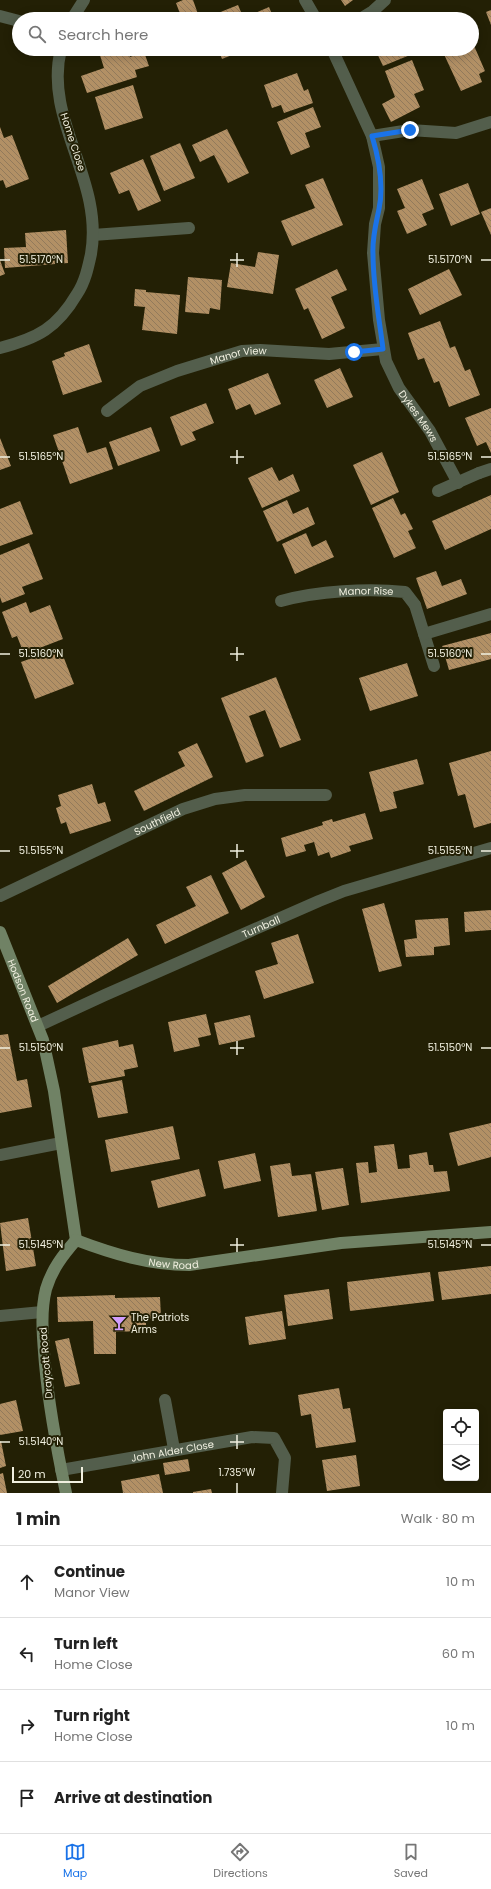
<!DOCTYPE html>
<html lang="en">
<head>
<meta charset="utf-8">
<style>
  :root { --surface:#fff; --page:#f2f2f2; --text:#222; --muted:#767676; --line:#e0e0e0; --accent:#1a73e8 }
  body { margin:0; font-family:Poppins,sans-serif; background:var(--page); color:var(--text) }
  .controls { position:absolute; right:12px; bottom:12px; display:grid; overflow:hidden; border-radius:4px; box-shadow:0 2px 10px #0003 }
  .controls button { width:36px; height:36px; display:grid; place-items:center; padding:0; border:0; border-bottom:1px solid var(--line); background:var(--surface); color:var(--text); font:20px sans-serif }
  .scale { position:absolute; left:12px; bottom:10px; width:71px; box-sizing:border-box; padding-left:4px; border:2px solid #f1f0e0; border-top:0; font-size:11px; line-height:14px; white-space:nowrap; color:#f1f0e0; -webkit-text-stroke:3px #232005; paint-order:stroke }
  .stop { position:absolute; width:12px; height:12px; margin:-9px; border:3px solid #1a73e8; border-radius:50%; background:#fff }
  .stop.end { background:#1a73e8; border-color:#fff; box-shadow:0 1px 4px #0008 }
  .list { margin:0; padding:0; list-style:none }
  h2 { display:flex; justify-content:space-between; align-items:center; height:52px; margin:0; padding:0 16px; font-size:17px }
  h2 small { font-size:13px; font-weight:400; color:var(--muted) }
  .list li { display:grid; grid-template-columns:26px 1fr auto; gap:12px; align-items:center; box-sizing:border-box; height:72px; padding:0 16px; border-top:1px solid var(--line) }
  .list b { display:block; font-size:15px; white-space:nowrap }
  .list p { margin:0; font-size:13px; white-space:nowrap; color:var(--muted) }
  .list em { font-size:13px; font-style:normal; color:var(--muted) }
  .icon { flex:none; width:22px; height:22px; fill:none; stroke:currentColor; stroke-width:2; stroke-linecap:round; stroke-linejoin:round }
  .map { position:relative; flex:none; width:491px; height:1493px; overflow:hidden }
  .search { position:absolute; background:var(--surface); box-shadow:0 2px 10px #0003; left:12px; right:12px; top:12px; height:44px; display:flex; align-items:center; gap:10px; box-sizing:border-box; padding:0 14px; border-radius:22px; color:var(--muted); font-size:15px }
  .sheet { height:340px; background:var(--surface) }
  nav { display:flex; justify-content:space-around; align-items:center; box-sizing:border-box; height:56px; border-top:1px solid var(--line); background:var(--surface); font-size:11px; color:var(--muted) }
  nav a { display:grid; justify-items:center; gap:2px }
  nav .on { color:var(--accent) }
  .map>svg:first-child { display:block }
</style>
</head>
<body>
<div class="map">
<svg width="491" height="1493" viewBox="0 0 491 1493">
  <defs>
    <pattern id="building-back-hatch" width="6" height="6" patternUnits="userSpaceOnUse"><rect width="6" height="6" fill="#b29065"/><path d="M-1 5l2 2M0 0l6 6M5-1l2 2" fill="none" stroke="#927a5b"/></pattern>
  </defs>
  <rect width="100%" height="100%" fill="#232005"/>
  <g fill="url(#building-back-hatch)">
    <path d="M183,0H193L198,14L190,17L191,19H182L176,3Z"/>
    <path d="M341,0H353L345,6Z"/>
    <path d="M238,5L244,19H203Z"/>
    <path d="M269,7L274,19H249L248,16Z"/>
    <path d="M491,10V25L486,12Z"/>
    <path d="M472,41L485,71L479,74L482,82L461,91L442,50L472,49Z"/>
    <path d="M98,49H127L130,57L144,52L149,66L135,70L137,77L87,93L81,76L104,68Z"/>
    <path d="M165,49H186L169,56Z"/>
    <path d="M218,49H236L237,53L222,59Z"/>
    <path d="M261,49H279L264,55Z"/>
    <path d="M375,49H413L415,53L383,66Z"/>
    <path d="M412,60L424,90L414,94L420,107L391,122L382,104L395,97L385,71Z"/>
    <path d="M297,73L304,91L308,89L313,103L284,113L281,105L272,108L264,85Z"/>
    <path d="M133,85L143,118L105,130L95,97Z"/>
    <path d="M313,107L321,127L305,133L310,147L291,155L277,122Z"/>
    <path d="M0,127L4,138L12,135L29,179L6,188L3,180L0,181Z"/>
    <path d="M227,129L249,173L228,183L214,155L200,162L192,145Z"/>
    <path d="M180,143L195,178L164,191L150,156Z"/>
    <path d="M143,159L161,201L138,211L129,190L119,194L110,173Z"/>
    <path d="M323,178L343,225L292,246L281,221L315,208L305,185Z"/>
    <path d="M422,179L434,209L422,214L427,225L407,234L397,211L405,208L397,189Z"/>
    <path d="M468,183L480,214L451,226L439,194Z"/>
    <path d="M491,208V235L481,212Z"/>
    <path d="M66,230L68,263L5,268L4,248L26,247L25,233Z"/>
    <path d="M258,252L279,255L273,294L227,287L231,263L255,267Z"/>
    <path d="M0,260L5,274L0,276Z"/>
    <path d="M337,269L347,290L331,297L345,328L322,339L308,308L304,310L295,289Z"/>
    <path d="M449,269L462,295L420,315L408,289Z"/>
    <path d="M188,277L222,280L220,310L210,308L209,314L185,312Z"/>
    <path d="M135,289L146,290V292L180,295L177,334L142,330L145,307L134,306Z"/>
    <path d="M440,321L450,348L455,346L465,371L470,369L480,395L449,407L439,381L434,383L424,358L418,360L408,333Z"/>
    <path d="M89,344L102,382L63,395L52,361L65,356L64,353Z"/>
    <path d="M340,368L353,397L327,408L314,380Z"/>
    <path d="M268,373L281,404L255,415L250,404L236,410L228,389Z"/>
    <path d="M206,403L214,423L192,432L196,440L181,446L170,417Z"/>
    <path d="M491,408V453L486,442L477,446L465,418Z"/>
    <path d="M78,427L87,453L106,447L113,469L70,484L53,435Z"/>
    <path d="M151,427L160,451L118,466L109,442Z"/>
    <path d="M0,438L11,466L0,470Z"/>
    <path d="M382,452L399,492L371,505L353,465Z"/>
    <path d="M272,467L279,481L293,474L300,491L262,508L248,478Z"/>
    <path d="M491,495V529L445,550L432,521Z"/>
    <path d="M393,498L401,515L405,513L413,529L408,531L416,548L394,558L372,508Z"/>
    <path d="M287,500L293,514L308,507L315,524L277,542L263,511Z"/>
    <path d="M20,501L33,534L0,546V509Z"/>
    <path d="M306,533L312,547L326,540L334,557L295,574L282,544Z"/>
    <path d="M29,543L43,579L22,587L25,594L2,603L0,597V555Z"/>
    <path d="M436,571L442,586L461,579L467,594L427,609L416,578Z"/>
    <path d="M26,602L30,613L50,605L63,639L24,654L17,636L12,638L2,612Z"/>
    <path d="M491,633V659L449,670L442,646Z"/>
    <path d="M60,648L74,684L35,699L21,662Z"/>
    <path d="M407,663L418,696L370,711L359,678Z"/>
    <path d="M276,677L301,740L280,748L265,710L249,716L264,756L246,763L221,698Z"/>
    <path d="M197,743L213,777L144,811L134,791L185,766L178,752Z"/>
    <path d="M491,751V823L474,828L465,794L458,796L449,763Z"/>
    <path d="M417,759L424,784L393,792L397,808L380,812L369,772Z"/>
    <path d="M92,784L98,804L105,802L111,821L70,834L66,822L61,824L56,808L61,806L58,795Z"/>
    <path d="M365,813L373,839L349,846L351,851L331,858L329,852L318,856L314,842L304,845L306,851L286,857L281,838L323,825L322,822L332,819L333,822Z"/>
    <path d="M246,860L265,897L241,910L222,873Z"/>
    <path d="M211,875L229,913L165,944L156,925L196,906L186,887Z"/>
    <path d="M384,903L402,966L379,972L362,909Z"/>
    <path d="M491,910V930L465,932L464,912Z"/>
    <path d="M448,918L450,945L434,947V955L406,957L404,940L417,938L415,920Z"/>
    <path d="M298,934L314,983L264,999L255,971L278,964L271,943Z"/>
    <path d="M128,938L138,955L57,1003L48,986Z"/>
    <path d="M206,1014L211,1035L198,1038L200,1046L174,1052L168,1022Z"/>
    <path d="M250,1015L255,1037L219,1045L214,1023Z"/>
    <path d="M8,1034L17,1081L27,1079L32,1107L0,1113V1035Z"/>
    <path d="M118,1040L119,1047L133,1044L138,1067L124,1070L125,1076L89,1083L82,1048Z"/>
    <path d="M122,1080L128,1113L98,1118L91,1086Z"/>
    <path d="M491,1123V1157L458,1166L449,1133Z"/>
    <path d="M173,1126L180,1159L111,1172L105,1140Z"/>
    <path d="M394,1144L398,1169L410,1168L409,1155L427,1152L429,1165H433L434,1172L447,1171L450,1191L361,1203L356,1163L368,1162L369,1173L377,1172L374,1146Z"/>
    <path d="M255,1153L261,1181L224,1189L218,1161Z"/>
    <path d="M290,1163L292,1176L311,1174L317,1211L278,1217L270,1166Z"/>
    <path d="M343,1168L349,1205L322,1210L315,1172Z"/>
    <path d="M199,1169L206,1196L158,1208L151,1181Z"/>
    <path d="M28,1218L36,1266L6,1271L0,1223Z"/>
    <path d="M491,1266V1294L442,1300L438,1272Z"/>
    <path d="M430,1272L434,1301L350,1311L347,1282Z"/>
    <path d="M329,1289L333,1319L288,1326L284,1295Z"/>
    <path d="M115,1295V1298L160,1297L161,1318L146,1319V1325H139V1331L116,1332V1354H94L93,1321L58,1322L57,1297Z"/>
    <path d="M282,1311L286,1339L249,1345L245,1317Z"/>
    <path d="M69,1338L80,1384L65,1387L55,1341Z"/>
    <path d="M339,1388L343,1409L350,1408L356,1442L316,1448L311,1414L301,1416L298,1395Z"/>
    <path d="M16,1400L23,1431L0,1435V1404Z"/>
    <path d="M1,1441L6,1466L0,1468V1442Z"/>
    <path d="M356,1455L360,1486L327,1491L322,1460Z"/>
    <path d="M188,1459L190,1471L165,1475L163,1463Z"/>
    <path d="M3,1473L7,1493H0V1474Z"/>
    <path d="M159,1474L163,1493H123L121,1481Z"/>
    <path d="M211,1489L212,1493H193V1492Z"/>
  </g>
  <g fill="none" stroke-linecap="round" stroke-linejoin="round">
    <g stroke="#535e4c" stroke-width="12">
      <path d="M479,473L491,469"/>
      <path id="s1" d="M281,601C317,591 368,588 405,592L415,605"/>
      <path d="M165,1400L174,1449"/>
    </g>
    <g stroke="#535e4c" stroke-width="12">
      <path d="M305,0L316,19"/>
      <path d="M0,16L19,21"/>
      <path d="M72,19L84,0"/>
      <path d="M360,19L373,11L385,0"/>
      <path id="s2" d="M332,49L372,136L379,167V208L375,224L373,253L379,320L386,361L399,388L430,431L458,483"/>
      <path d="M372,136L410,130L456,133L491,122"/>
      <path d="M93,235L189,228"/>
      <path d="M0,348C38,338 57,328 77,294C85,282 88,268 91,254C104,179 43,120 61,49"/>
      <path id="s3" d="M107,411L140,386L177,371L242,351L260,350L329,354L383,349"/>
      <path d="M438,491L479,473"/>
      <path d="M415,605L434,666"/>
      <path d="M424,634L491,614"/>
      <path id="s4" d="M0,896L183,809L215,799L245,795H326"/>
      <path id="s5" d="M38,1026L105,995L319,901L344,891L491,848"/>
      <path d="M0,1155L61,1143"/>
      <path d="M0,1316L42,1312"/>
      <path id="s6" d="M61,1470L252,1437L274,1438L285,1458L282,1493"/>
    </g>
    <g stroke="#708265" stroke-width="12">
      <path id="s7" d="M0,932L43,1040L54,1091L76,1240"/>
      <path id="s8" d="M76,1240C113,1254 149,1265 189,1265L341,1243L491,1232"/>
      <path d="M66,1493C57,1450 49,1408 45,1364C43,1339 40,1313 46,1289C52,1269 63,1255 76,1240"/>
    </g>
  </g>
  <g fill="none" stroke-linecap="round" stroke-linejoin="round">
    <path stroke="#1a73e8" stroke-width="5" d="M354,352L383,349C379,317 373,286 373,254C372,238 376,224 379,209C384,185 379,159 372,136L410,130"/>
  </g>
  <path fill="none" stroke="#f1f0e0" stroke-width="1.5" d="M237,253V267M0,260H10M230,260H244M481,260H491M237,450V464M0,457H10M230,457H244M481,457H491M237,647V661M0,654H10M230,654H244M481,654H491M237,844V858M0,851H10M230,851H244M481,851H491M237,1041V1055M0,1048H10M230,1048H244M481,1048H491M237,1238V1252M0,1245H10M230,1245H244M481,1245H491M237,1435V1449M0,1442H10M230,1442H244M237,1483V1493"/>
  <defs>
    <g id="bar-bare" transform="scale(1.2)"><path d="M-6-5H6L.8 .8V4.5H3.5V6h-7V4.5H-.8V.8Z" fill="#d19dfe" stroke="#232005" stroke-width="2.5" paint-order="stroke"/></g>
  </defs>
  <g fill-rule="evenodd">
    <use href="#bar-bare" x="119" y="1323"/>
  </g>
  <g text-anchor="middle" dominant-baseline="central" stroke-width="4" stroke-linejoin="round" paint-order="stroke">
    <g font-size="10" fill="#f1f0e0" stroke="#232005">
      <text transform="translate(73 142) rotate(72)">Home Close</text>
      <text stroke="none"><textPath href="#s3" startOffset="145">Manor View</textPath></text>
      <text stroke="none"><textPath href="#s2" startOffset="387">Dykes Mews</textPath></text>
      <text stroke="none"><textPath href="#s1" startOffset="86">Manor Rise</textPath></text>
      <text stroke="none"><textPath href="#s4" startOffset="174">Southfield</textPath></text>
      <text stroke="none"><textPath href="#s5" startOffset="244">Turnball</textPath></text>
      <text stroke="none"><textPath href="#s7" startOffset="63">Hodson Road</textPath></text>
      <text stroke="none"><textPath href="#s8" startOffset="101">New Road</textPath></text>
      <text transform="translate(46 1363) rotate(-95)">Draycott Road</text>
      <text stroke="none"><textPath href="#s6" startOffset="113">John Alder Close</textPath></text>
    </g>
    <g font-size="10" fill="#f1f0e0" stroke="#232005" text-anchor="start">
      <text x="131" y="1317">The Patriots<tspan x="131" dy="12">Arms</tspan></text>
    </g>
  </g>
  <g font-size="10" text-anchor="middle" fill="#f1f0e0" stroke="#232005" stroke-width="4" stroke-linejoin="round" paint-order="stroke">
    <text x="41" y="263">51.5170°N</text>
    <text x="450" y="263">51.5170°N</text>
    <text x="41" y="460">51.5165°N</text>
    <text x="450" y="460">51.5165°N</text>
    <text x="41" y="657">51.5160°N</text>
    <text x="450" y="657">51.5160°N</text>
    <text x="41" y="854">51.5155°N</text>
    <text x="450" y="854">51.5155°N</text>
    <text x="41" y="1051">51.5150°N</text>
    <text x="450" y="1051">51.5150°N</text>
    <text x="41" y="1248">51.5145°N</text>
    <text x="450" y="1248">51.5145°N</text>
    <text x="41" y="1445">51.5140°N</text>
    <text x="237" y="1476">1.735°W</text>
  </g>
</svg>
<div class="controls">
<button><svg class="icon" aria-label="locate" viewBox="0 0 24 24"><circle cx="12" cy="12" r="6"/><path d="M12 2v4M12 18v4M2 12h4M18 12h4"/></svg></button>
<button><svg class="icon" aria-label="layers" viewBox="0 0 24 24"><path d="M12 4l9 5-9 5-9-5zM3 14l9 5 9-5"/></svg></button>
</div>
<div class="scale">20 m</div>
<div class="stop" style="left:354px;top:352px"></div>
<div class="stop end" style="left:410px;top:130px"></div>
<div class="search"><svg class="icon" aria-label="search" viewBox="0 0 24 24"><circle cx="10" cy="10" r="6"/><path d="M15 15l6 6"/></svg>Search here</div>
</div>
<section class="sheet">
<h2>1 min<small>Walk · 80 m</small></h2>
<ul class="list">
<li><svg class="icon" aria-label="ahead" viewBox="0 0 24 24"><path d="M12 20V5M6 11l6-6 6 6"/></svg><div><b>Continue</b><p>Manor View</p></div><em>10 m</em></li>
<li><svg class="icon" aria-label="left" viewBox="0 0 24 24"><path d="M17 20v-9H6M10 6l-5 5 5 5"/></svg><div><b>Turn left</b><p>Home Close</p></div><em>60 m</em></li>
<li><svg class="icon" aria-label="right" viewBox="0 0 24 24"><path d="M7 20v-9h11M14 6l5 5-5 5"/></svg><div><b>Turn right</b><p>Home Close</p></div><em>10 m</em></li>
<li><svg class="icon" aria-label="arrive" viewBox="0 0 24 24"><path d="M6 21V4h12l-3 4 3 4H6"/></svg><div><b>Arrive at destination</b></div></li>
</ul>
</section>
<nav>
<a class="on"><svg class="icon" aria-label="map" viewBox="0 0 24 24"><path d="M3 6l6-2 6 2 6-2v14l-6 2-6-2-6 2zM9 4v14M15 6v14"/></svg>Map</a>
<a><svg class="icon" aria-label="directions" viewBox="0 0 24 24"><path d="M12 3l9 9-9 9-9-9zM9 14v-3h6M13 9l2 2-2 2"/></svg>Directions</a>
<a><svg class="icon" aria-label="saved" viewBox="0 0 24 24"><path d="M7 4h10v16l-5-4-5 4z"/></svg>Saved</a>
</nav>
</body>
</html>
